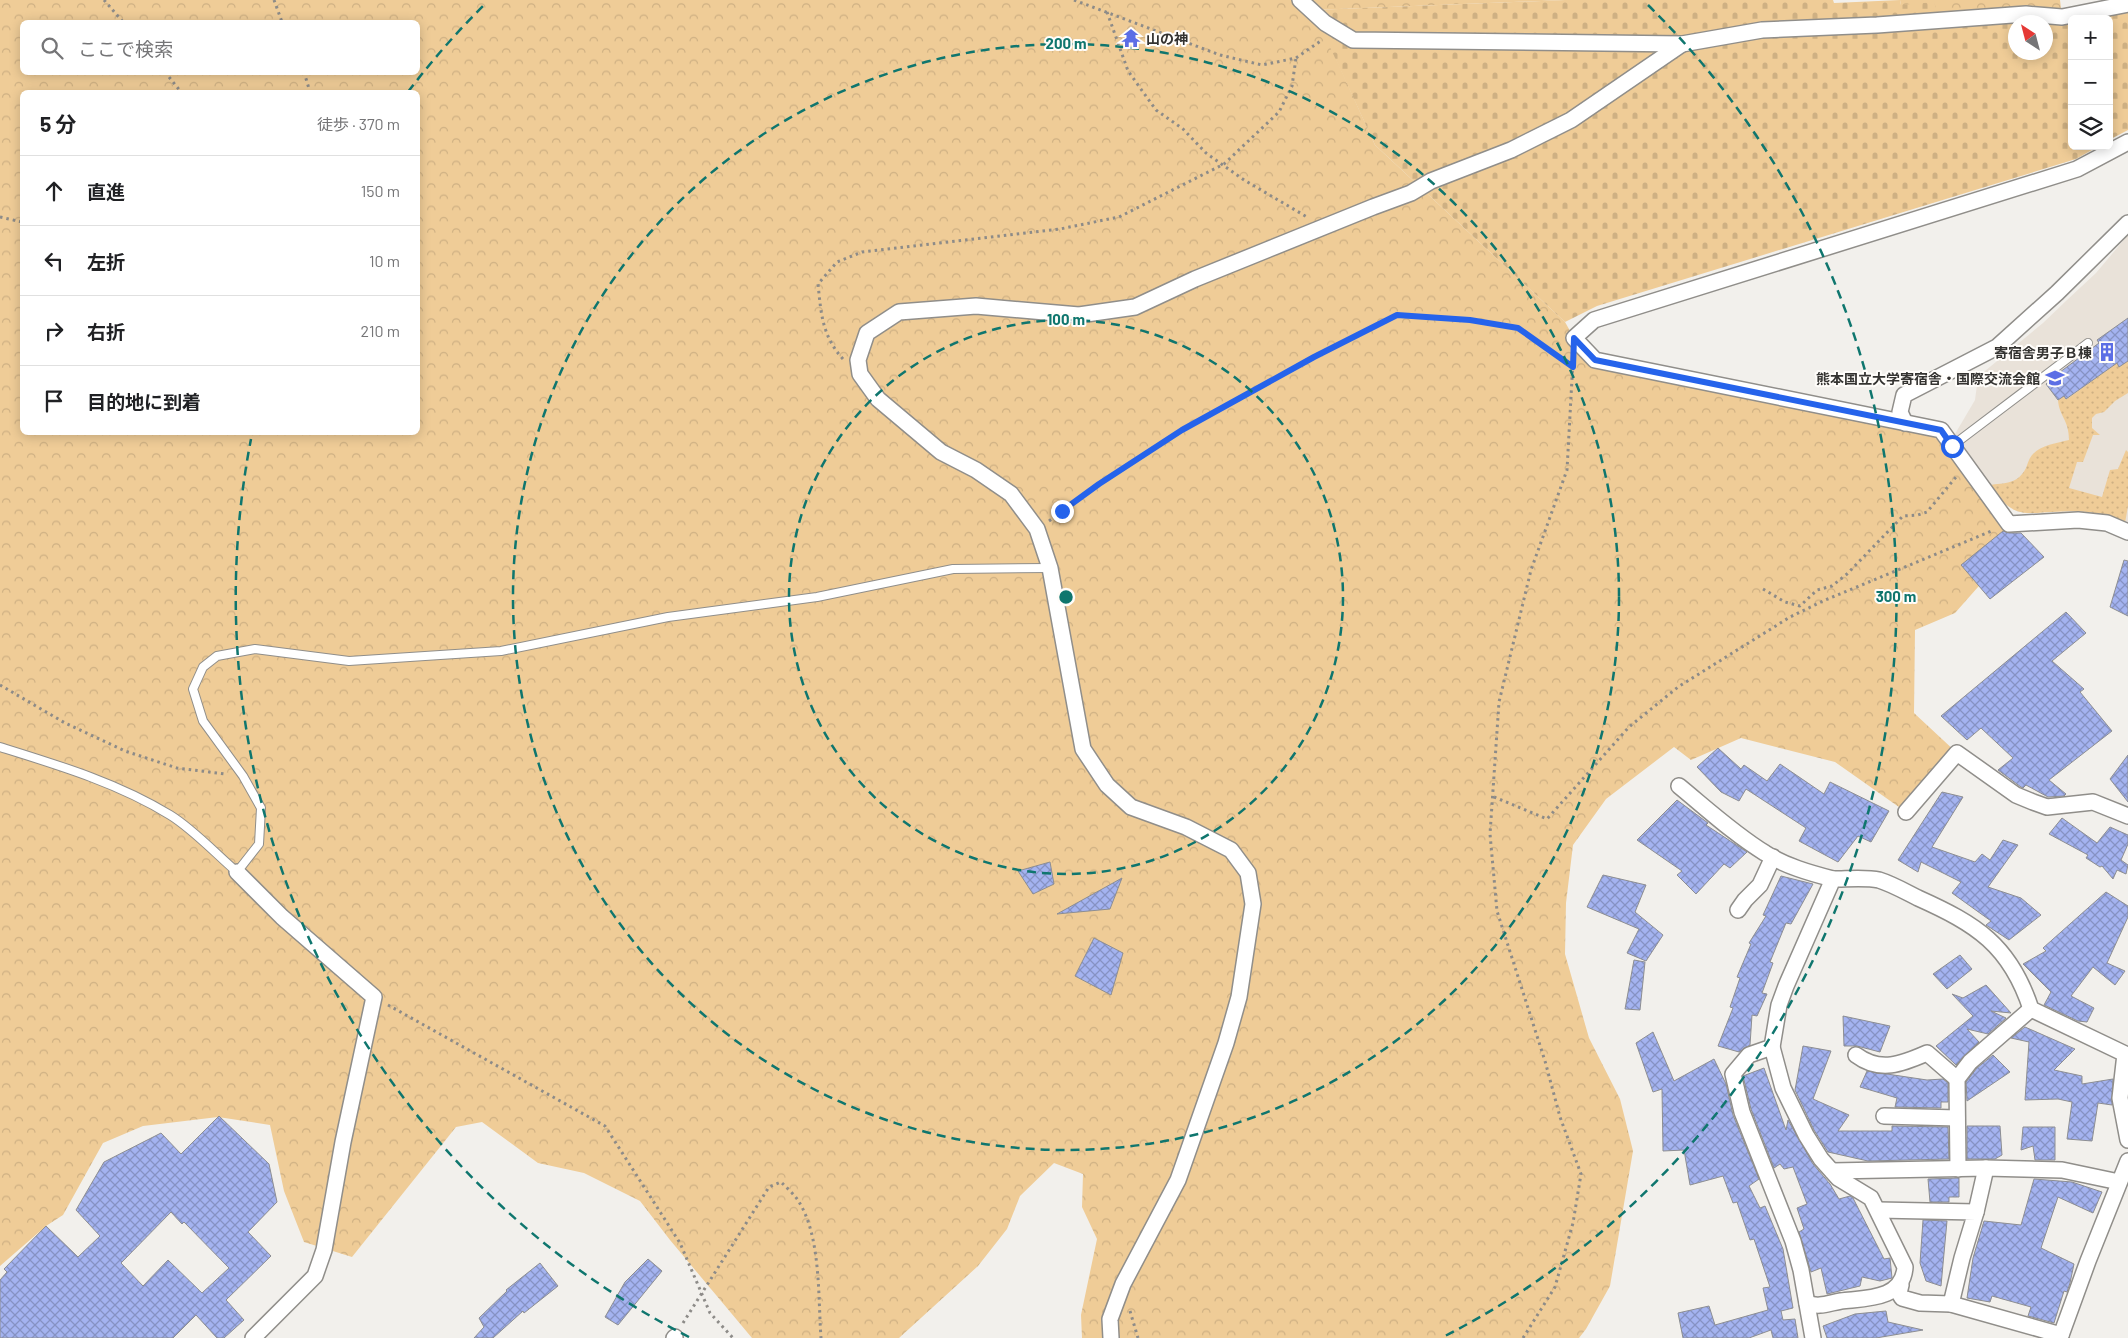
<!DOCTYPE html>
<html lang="ja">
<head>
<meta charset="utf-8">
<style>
  :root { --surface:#fff; --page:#f6f6f6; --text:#202124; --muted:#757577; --line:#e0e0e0 }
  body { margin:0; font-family:Barlow,"Noto Sans JP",sans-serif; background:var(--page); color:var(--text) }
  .controls { position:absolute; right:15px; top:15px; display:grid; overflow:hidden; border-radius:8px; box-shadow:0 2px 12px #0003 }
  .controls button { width:45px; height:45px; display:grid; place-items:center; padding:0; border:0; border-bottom:1px solid var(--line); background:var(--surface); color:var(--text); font:25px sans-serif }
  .compass { position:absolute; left:2008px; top:15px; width:45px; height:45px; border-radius:50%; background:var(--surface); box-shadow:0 2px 12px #0003; rotate:324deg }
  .stop { position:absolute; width:15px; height:15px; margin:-11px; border:4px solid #2563eb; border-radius:50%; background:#fff }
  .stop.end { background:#2563eb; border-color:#fff; box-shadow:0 1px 5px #0008 }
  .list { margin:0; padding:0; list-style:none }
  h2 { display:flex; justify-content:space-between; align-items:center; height:65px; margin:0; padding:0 20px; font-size:21px }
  h2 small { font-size:16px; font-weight:400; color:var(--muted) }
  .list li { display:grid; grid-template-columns:32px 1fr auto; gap:15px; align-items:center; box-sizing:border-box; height:70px; padding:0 20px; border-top:1px solid var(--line) }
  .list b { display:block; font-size:19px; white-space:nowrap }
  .list em { font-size:16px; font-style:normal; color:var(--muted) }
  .icon { flex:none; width:28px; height:28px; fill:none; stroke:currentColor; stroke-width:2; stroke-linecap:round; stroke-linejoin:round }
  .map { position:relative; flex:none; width:2128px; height:1338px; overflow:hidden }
  .search { position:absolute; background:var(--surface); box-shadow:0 2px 12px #0003; left:20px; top:20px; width:400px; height:55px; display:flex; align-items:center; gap:12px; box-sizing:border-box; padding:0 18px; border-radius:8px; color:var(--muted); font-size:19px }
  .panel { position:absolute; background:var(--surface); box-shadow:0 2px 12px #0003; left:20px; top:90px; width:400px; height:345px; border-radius:8px }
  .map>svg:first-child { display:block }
</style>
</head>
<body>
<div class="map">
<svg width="2128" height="1338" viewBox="0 0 2128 1338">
  <defs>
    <pattern id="grass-dots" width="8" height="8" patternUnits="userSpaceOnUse" patternTransform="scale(1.25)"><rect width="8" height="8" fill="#efcc97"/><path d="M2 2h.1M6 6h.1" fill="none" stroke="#ceb083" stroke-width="1.8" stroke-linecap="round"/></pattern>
    <pattern id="forest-crowns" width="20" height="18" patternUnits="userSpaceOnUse" patternTransform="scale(1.25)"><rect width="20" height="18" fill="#efcc97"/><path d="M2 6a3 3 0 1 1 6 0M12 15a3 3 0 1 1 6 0" fill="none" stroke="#ceb083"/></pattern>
    <pattern id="cemetery-stones" width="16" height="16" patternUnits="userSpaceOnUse" patternTransform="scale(1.25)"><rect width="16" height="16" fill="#efcc97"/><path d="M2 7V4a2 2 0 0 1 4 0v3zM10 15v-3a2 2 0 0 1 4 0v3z" fill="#ceb083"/></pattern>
    <pattern id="building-cross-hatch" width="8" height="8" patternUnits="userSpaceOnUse" patternTransform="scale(1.25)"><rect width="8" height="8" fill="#a4b3f0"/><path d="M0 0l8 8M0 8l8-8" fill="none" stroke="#8692c3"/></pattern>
  </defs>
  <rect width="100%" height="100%" fill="#f2f0ec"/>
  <path fill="#e9e2d9" d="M2128,235V524L2108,516L2084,511L2018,512L2002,501L1955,434L1975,400L1977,385L1985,371L2043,323L2067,300L2096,273Z"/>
  <path fill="url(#grass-dots)" d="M2128,361V393L2115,401L2104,412L2096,414L2092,418V428L2100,435H2093L2083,462H2077L2069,488L2102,497L2110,470L2118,469L2126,450L2128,452V506L2125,523C2102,511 2077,510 2052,512C2042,512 2028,515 2017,511C2005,507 1997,494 1989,485C2005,483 2018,484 2026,468C2028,463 2029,458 2033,454C2041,445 2057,443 2069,440C2069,420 2059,416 2058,400L2064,396L2067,399L2117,363L2119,367Z"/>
  <g fill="url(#forest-crowns)" fill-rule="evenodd">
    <path d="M0,0H1565L1314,10L1375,145L1565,322L1574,338L1595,360L1941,430L2009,524L2027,564L1986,578L1955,613L1915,630L1914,713L1957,753L1906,812L1835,762L1741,738L1691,760L1674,747L1606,799L1573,845L1566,903L1565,954L1589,1038L1620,1099L1633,1151L1610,1286L1586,1329L1579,1338H1082L1081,1315L1097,1239L1082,1207L1083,1174L1054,1163L1020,1196L1007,1229L978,1266L899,1338H752L670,1240L640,1201L584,1173L538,1163L482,1122L456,1127L352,1257L304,1242L284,1191L270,1125L218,1117L143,1126L103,1143L63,1215L46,1226L0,1266ZM22,22H418V72H22ZM22,92H418V432H22Z"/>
    <path d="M1900,0H2060L2062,17L1936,30L1901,5Z"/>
  </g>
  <path fill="url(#cemetery-stones)" fill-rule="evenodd" d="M1565,0H1833L1834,3L1900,0L1901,5L1934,2L1937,11L1936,30L2128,9V130L2109,140V19H2072V146H2099L2076,159L1597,306L1565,322L1375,145L1313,10ZM2016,22H2046V52H2016Z"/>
  <g fill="url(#building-cross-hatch)" stroke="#8d8e92" fill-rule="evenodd">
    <path d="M2128,318V361L2119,367L2117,363L2066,399L2064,396L2058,400L2046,384L2049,382L2048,381L2099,343L2097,340Z"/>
    <path d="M2003,531L2009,533H2021L2044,557L1990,599L1961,565Z"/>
    <path d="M2124,560L2128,561V616L2110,607Z"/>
    <path d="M2066,612L2086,633L2052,661L2084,689L2080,692L2112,731L2049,780L2066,794L2064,796L2048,797L2026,785L2023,788L2021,787L1998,770L2013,758L1981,728L1967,740L1941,716Z"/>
    <path d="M1718,748L1741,769L1744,765L1767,781L1780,764L1824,794L1830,782L1889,811L1871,842L1858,836L1838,862L1799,841L1806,828L1746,789L1739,801L1721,792L1697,767Z"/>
    <path d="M2128,755V802L2110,779Z"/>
    <path d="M1942,792L1963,797L1932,847L1975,862L1982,854L1990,860L2003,840L2018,845L1988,887L2021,898L2041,915L2009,940L1986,925L1991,921L1952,893L1961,882L1921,862L1918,872L1898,860Z"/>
    <path d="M1677,800L1708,823L1706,825L1747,852L1730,868L1724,864L1696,894L1677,875L1682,871L1637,840Z"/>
    <path d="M2062,818L2097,843L2110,827L2128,835V844L2121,860L2128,865L2126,874L2117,870L2113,879L2102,866L2100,867L2086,858L2088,855L2049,834Z"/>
    <path d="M1050,862L1054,884L1033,894L1018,871Z"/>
    <path d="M1603,875L1646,885L1635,912L1663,935L1646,961L1627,953L1639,929L1587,907Z"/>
    <path d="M1781,876L1813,884L1791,924L1786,923L1770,962L1773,963L1762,993L1767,994L1757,1016L1752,1015L1750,1045L1739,1052L1718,1046L1733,1008L1730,1007L1740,978L1737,977L1751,944L1749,943L1766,916L1763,915Z"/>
    <path d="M1122,878L1110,909L1057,914Z"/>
    <path d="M2106,892L2128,906V917L2107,963L2125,971L2115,985L2093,967L2071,996L2094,1008L2087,1022L2078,1021L2044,1005L2051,992L2023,964L2046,951L2043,948Z"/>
    <path d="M1094,938L1123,953L1111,995L1075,976Z"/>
    <path d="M1960,955L1972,969L1947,989L1933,974Z"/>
    <path d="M1634,960L1645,962L1640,1010L1625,1009Z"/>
    <path d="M1986,985L2011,1013L1991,1011L2006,1018L1988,1034L1967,1029L1979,1042L1956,1065L1936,1046L1973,1016L1952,994L1963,998Z"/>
    <path d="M1843,1016L1890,1026L1880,1052L1857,1046H1844Z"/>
    <path d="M2025,1027L2075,1049L2054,1070L2082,1076V1084L2113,1079L2112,1105L2098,1103L2092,1141L2067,1139L2072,1102L2058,1099L2025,1100L2029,1042L2011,1038Z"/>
    <path d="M1653,1032L1674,1081L1714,1059L1726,1084L1733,1115L1759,1179L1749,1186L1760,1208L1765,1206L1783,1249L1793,1308L1781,1311L1783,1320L1795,1319L1798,1338H1773L1771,1330L1749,1338H1683L1678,1313L1709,1306L1715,1325L1768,1310L1763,1288L1770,1287L1754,1239L1750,1240L1737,1202L1733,1203L1723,1176L1690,1185L1684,1150L1663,1151L1662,1089L1653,1092L1636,1043Z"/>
    <path d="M1803,1046L1831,1051L1813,1099L1849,1115L1838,1131H1892V1126L1948,1127L1949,1159L1868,1161L1828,1152L1814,1130L1795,1090Z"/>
    <path d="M1993,1055L2010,1072L1967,1101L1966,1082L1977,1068Z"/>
    <path d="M1764,1068L1786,1130L1788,1120L1813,1164L1830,1184L1839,1199L1850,1196L1853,1198L1884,1259L1890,1258L1892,1278L1880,1281L1862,1277L1860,1286L1827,1294L1821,1268L1811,1272L1799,1232L1804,1229L1797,1208L1807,1204L1793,1167L1784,1169L1780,1164L1774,1168L1751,1109L1743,1076Z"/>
    <path d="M1867,1071L1927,1080L1943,1079L1948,1083V1102H1941V1108L1895,1107L1897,1098L1860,1087Z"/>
    <path d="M219,1116L269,1164L277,1202L248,1232L271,1256L226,1300L244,1320L224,1338H217L196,1315L173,1338H0V1280L7,1272L4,1269L46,1226L78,1257L100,1236L76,1210L104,1162L161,1133L181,1154ZM171,1212L182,1224L184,1222L229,1268L202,1293L168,1260L143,1286L121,1263Z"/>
    <path d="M1967,1126H2000L2002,1155L1995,1159H1967Z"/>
    <path d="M2023,1127H2055V1160H2035L2033,1146L2021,1150Z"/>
    <path d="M1959,1178V1197H1949V1202H1930L1928,1179Z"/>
    <path d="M2034,1179L2072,1182L2102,1192L2093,1213L2058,1197L2041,1248L2074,1264L2070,1283L2067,1292L2064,1291L2054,1323L2028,1316L2031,1307L1992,1296L1990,1302L1967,1298L1973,1258L1984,1221L2021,1225Z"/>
    <path d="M1923,1220L1947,1221L1941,1286L1926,1281L1920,1263Z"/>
    <path d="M648,1259L662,1271L618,1325L605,1317L625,1282Z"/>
    <path d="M540,1263L558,1286L524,1313L523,1311L493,1338H474L484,1327L479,1318L507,1291L506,1290Z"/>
    <path d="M1886,1311L1888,1322L1923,1330L1876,1338H1827L1823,1326L1855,1314Z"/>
  </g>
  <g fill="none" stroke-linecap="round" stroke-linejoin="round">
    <g stroke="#908e8a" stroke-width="10">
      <g id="lane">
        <path d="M1952,446L2088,343"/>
        <path d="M0,747C58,765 118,783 170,815C193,829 217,855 237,872L259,844L261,808L243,776L203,721L193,689L203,667L217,656L255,649L349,661L501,651L668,617L817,597L953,569L1050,568"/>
      </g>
    </g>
    <g stroke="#908e8a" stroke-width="18">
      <g id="street">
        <path d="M1300,0L1325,23L1353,40L1682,44L1762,30L1877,25L2026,14L2062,17L2128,4"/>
        <path d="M2128,142L2077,169L1594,320L1574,338L1595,360L1941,430L2009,524L2078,520L2107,523L2128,532"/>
        <path d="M1905,423L1900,412L1904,395L1997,347L2057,293L2128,223"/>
        <path d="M1679,786C1707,809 1734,834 1765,853C1785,866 1810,873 1833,879"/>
        <path d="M1906,812L1957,753L2016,795L2033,802L2047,807L2093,802L2128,816"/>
        <path d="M237,872L282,917L374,997L343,1142L324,1250L315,1276L253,1338"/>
        <path d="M1738,910L1745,900L1760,885L1773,857"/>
        <path d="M1772,1047L1783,1088L1806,1135L1821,1159L1838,1178L1871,1198L1905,1267C1903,1300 1865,1298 1841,1301C1829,1303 1819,1308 1807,1303"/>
        <path d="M1856,1055C1880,1073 1902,1064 1927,1053L1957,1079"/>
        <path d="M1884,1116L1957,1118"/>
        <path d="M1958,1169L1957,1079L1970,1062L2031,1009"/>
        <path d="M1832,1171L1986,1168L2062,1170L2119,1182"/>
        <path d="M1878,1210L1976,1212L1962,1258L1951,1304L1920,1303L1902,1298L1899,1293L1901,1285"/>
        <path d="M1976,1212L1986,1168"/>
        <path d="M1951,1304L2061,1335"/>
        <path d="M674,1338L675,1337"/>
        <path d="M1111,1338L1110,1319L1123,1284L1178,1180L1226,1043L1239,997L1253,904L1248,873L1231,850L1186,827L1131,807L1107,785L1083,749L1050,568L1037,529L1011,494L976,470L941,452L878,399L860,374L858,360L867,333L899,312L976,306L1079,315L1135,307L1195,279L1373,207L1411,193L1431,181L1511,150L1571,120L1682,44"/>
        <path d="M1813,1338L1801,1270L1793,1241L1742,1112L1733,1074L1749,1055L1772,1047L1779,1005L1786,986L1833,879C1847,879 1866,877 1879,880C1892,884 1906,892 1918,898C1976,924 2010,945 2031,1009L2125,1054L2120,1098L2128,1140"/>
        <path d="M2060,1338L2088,1261L2128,1161"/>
      </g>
    </g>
    <g stroke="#8d8b88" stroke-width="3" stroke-dasharray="2.5 4" stroke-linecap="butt">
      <path d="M104,0L123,22"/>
      <path d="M274,0L282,22"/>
      <path d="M1074,0L1220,55L1262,65L1296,58L1322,40"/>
      <path d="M1107,12L1128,71L1156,110L1183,129L1206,153L1244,180L1307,217"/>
      <path d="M165,72L181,92"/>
      <path d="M304,72L310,92"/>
      <path d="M0,217L22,222"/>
      <path d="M843,359C822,336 821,313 818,284L837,262L862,252L1060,229L1119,217L1224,164L1279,112L1292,86L1296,58"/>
      <path d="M1049,521L1099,484L1182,430L1314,357L1397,315L1470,319L1518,329L1572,367"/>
      <path d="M1763,589L1785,602L1800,606L1817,590L1832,586L1847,574L1903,516L1918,515L1927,512L1956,477"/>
      <path d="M0,685L65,723L125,751L177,768L225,774"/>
      <path d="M1494,797L1547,819L1629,727L1678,687L1790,617L1823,601L1994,530"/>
      <path d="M388,1005L605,1126L680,1243L710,1313L733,1338"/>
      <path d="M1130,1311L1138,1338"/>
      <path d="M683,1323L769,1187L781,1182C787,1188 795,1195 799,1202C821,1237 818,1297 821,1338"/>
      <path d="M1523,1338L1555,1287L1573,1223L1581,1174L1560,1117L1545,1061L1497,911L1490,834L1499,702L1531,570L1567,470L1573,360"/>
    </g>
    <use href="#lane" stroke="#fff" stroke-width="8"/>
    <use href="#street" stroke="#fff" stroke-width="15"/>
  </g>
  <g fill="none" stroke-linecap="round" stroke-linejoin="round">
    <path stroke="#2563eb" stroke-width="6" d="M1062,511L1099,484L1182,430L1314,357L1397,315L1470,320L1518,328L1573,367L1574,338L1595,360L1941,430L1952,446"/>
  </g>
  <g fill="none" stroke="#0f766e" stroke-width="2.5" stroke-dasharray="9 6">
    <circle cx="1066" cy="597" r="277"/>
    <circle cx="1066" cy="597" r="553"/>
    <path d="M689 1337A830 830 0 0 1 251 439M408 92A830 830 0 0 1 484 5M1648 5A830 830 0 0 1 1443 1337"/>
  </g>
  <defs>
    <g id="temple-bare" transform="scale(1.5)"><path d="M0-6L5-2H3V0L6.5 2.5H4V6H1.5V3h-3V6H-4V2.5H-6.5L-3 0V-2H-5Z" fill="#5c6ee5" stroke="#fffdfa" stroke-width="2.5" paint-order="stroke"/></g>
    <g id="building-bare" transform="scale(1.5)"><path d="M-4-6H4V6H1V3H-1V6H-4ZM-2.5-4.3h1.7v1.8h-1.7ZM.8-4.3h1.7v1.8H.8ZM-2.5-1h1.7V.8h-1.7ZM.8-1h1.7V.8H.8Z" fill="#5c6ee5" stroke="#fffdfa" stroke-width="2.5" paint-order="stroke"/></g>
    <g id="university-bare" transform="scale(1.5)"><path d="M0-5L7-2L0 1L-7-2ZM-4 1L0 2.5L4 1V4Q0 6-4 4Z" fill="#5c6ee5" stroke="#fffdfa" stroke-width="2.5" paint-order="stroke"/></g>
  </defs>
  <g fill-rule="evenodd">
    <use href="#temple-bare" x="1131" y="38"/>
    <use href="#building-bare" x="2107" y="352"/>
    <use href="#university-bare" x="2055" y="378"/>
  </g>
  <g text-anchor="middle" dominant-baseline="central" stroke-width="4" stroke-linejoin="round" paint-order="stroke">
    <g font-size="14" font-weight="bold" fill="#343331" stroke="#fffdfa" text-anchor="end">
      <text x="1146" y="38" text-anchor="start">山の神</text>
      <text x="2092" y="352">寄宿舎男子Ｂ棟</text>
      <text x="2040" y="378">熊本国立大学寄宿舎・国際交流会館</text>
    </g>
  </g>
  <circle cx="1066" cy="597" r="8" fill="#0f766e" stroke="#fffdfa" stroke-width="2.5"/>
  <g font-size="15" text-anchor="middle" font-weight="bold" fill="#0f766e" stroke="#fffdfa" stroke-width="4" stroke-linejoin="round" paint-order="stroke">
    <text x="1066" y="49">200 m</text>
    <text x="1066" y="325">100 m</text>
    <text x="1896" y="602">300 m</text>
  </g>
</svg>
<div class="controls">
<button>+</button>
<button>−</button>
<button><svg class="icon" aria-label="layers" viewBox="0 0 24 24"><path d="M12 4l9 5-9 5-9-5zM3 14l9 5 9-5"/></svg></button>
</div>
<svg class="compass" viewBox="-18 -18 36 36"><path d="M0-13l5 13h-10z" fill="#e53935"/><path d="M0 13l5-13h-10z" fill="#757577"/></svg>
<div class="stop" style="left:1952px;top:446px"></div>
<div class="stop end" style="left:1062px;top:511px"></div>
<div class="search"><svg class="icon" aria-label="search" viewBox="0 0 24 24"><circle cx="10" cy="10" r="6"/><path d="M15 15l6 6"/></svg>ここで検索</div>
<section class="panel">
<h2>5 分<small>徒歩 · 370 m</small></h2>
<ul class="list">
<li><svg class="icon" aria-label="ahead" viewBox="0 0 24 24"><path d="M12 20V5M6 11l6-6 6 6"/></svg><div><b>直進</b></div><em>150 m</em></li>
<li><svg class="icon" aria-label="left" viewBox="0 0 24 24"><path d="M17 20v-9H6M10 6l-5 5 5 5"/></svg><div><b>左折</b></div><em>10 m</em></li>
<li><svg class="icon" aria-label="right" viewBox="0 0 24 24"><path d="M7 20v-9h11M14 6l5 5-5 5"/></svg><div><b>右折</b></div><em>210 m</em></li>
<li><svg class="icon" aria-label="arrive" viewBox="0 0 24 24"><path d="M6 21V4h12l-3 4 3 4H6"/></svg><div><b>目的地に到着</b></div></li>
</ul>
</section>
</div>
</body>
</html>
